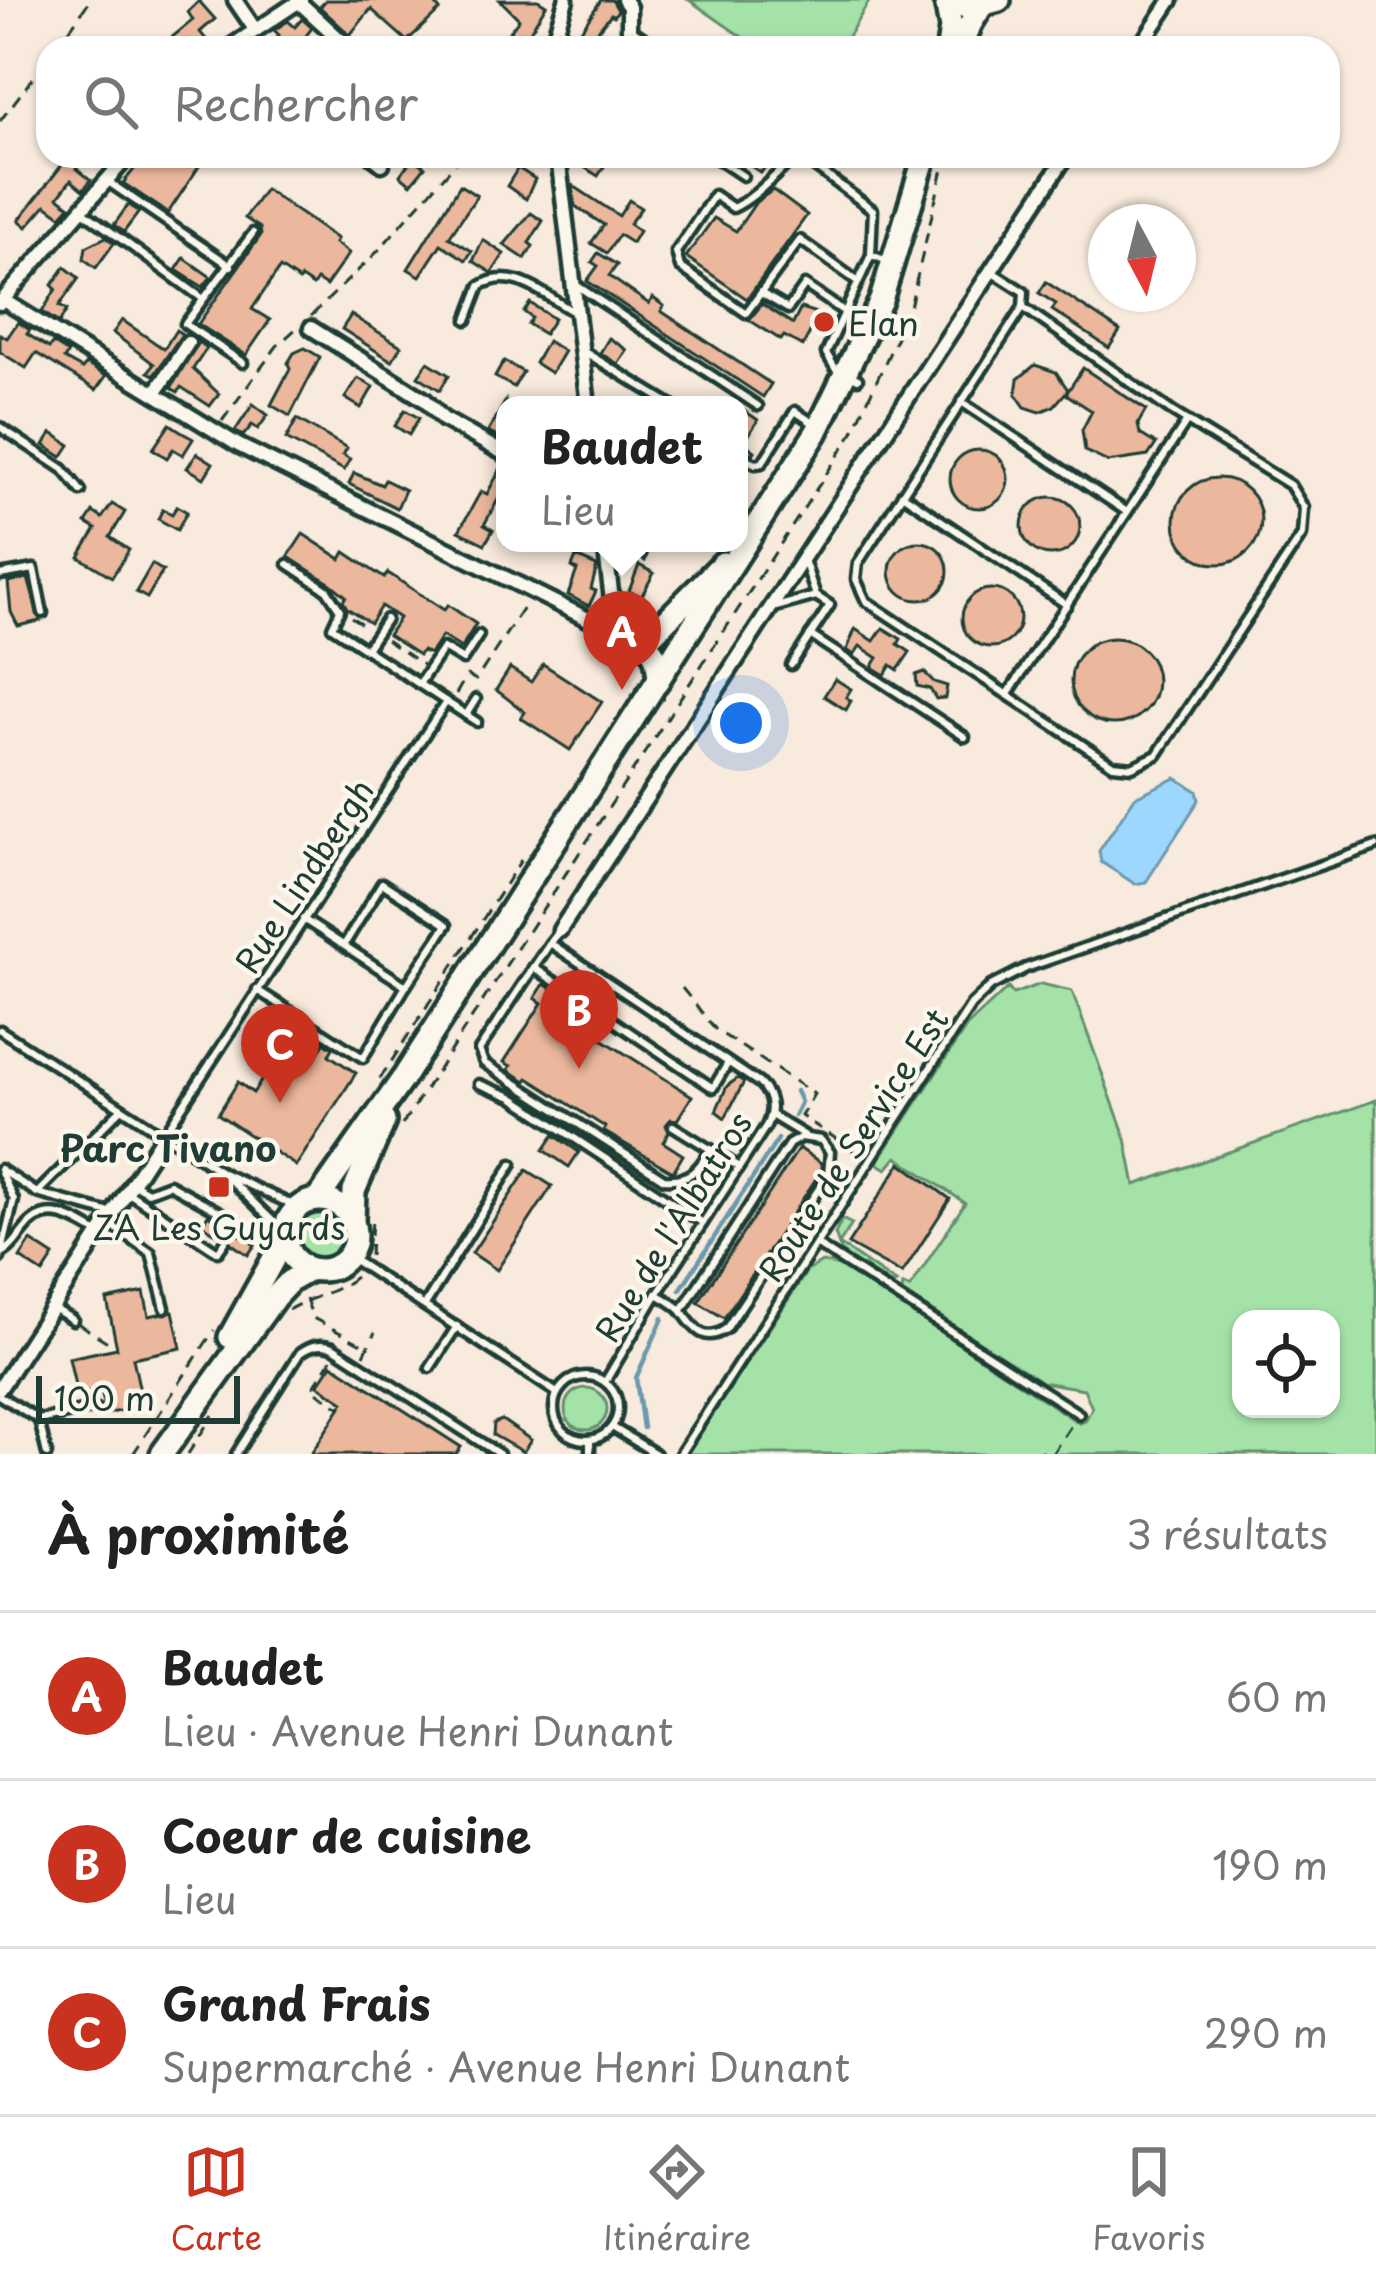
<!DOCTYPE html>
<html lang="fr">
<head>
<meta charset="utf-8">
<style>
  :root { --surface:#fff; --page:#f6f6f6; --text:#222; --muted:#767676; --line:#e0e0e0; --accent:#c8321e }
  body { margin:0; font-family:"Playpen Sans",sans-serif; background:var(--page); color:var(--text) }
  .controls { position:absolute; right:36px; bottom:36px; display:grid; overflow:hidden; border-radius:24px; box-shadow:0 3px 9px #0004 }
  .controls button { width:108px; height:108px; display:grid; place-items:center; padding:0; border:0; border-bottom:3px solid var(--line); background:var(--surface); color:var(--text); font:60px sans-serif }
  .compass { position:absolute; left:1088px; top:204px; width:108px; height:108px; border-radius:50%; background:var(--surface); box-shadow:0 3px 9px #0004; rotate:173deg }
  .scale { position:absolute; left:36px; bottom:30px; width:204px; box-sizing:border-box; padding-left:12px; border:6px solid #1f3d34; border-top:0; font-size:33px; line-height:42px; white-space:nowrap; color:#1f3d34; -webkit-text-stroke:9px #fbf7ec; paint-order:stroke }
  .you { position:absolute; left:741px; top:723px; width:42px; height:42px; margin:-30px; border:9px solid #fff; border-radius:50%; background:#1a73e8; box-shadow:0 0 0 18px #1a73e833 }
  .badge { display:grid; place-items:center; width:78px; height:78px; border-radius:50%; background:var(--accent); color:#fff; font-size:39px; font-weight:700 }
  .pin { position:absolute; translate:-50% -99px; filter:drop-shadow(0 3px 6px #0008) }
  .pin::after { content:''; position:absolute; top:63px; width:42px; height:36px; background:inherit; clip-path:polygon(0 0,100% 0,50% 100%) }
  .popup { position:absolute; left:496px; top:396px; width:252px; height:156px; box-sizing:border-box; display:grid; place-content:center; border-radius:24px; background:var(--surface); filter:drop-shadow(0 3px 9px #0005); font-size:39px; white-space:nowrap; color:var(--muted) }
  .popup b { font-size:45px; color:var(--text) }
  .popup::after { content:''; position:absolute; left:50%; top:100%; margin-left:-24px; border:24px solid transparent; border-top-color:var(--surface) }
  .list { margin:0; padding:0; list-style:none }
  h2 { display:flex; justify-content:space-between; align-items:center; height:156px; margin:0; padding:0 48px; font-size:51px }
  h2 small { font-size:39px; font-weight:400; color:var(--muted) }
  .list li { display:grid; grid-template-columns:78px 1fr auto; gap:36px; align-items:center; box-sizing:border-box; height:168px; padding:0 48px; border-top:3px solid var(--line) }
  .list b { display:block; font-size:45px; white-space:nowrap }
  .list p { margin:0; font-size:39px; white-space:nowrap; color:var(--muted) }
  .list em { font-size:39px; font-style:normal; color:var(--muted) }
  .icon { flex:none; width:66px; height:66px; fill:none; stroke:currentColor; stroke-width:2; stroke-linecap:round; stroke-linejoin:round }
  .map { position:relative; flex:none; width:1376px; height:1454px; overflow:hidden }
  .search { position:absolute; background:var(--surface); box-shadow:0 3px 9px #0004; left:36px; right:36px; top:36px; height:132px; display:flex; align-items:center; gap:30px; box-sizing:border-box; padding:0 42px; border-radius:36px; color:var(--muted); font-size:45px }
  .sheet { height:660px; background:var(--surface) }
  nav { display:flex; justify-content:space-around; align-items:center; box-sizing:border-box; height:168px; border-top:3px solid var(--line); background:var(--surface); font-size:33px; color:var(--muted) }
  nav a { display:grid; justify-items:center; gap:6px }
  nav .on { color:var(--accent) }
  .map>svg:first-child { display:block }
</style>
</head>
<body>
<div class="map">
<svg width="1376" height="1454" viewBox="0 0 1376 1454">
  <rect width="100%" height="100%" fill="#f8eadc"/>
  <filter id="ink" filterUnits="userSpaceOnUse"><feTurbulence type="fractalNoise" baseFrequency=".00833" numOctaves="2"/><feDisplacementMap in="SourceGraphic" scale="24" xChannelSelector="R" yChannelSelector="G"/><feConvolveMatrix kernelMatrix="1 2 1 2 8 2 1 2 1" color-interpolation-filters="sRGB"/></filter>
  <g filter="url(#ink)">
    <g fill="#a5e2a8" stroke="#62906e" stroke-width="3" fill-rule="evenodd">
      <path d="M689,0H870L841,48H758Z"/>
      <path d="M1041,984L1072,991L1126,1139L1135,1185L1376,1100V1454H687L807,1271L822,1262L840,1266L1079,1423L1085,1421L1092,1408L1084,1389L1042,1382L902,1292L903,1285L910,1288L965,1203L897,1157L887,1169L877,1163L967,1026L1008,988L1013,994ZM1331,1319V1409H1241V1319Z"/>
      <circle cx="319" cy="1237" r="23"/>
      <path d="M842,1219L852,1224L839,1244L896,1283L892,1285L842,1253L835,1234Z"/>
      <circle cx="586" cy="1409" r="21"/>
    </g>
    <path fill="#9ed7fe" stroke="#6b99ad" stroke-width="3" d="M1176,778L1197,791L1199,800L1146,882L1135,884L1101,862L1099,851L1135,797Z"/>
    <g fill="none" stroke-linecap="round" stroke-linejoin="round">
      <g stroke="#6b99ad" stroke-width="4.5">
        <path d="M794,1116L801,1102L796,1091"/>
        <path d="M680,1290L778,1139"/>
        <path d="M643,1428L636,1378L663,1318"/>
      </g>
    </g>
    <g fill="#ecb89d" stroke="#1f3d34" stroke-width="3">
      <path d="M326,0H432L440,10L407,41L371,9L350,35L320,7Z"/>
      <path d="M500,0H538L546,5L520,48H497L519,19Z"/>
      <path d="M601,0H612L618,10L614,16L611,14L583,48H569Z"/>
      <path d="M199,1L215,19L200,32L213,48H159L193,20L188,12Z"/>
      <path d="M302,19L312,28L305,37L318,48H268L279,35L274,30L288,21L295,27Z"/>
      <path d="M69,156H83L76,168L91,180L83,190L71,180L58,197L70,206L61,216L46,205L27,227L19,220Z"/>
      <path d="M145,156H206L168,213L123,183Z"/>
      <path d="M591,156H611L598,176L584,167Z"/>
      <path d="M736,156H772L761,173Z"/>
      <path d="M413,157L425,167L411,184L400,175Z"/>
      <path d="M518,168L535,179L526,199L507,186Z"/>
      <path d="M460,185L477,196L449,237L472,251L466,260L441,244L420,276L408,269Z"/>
      <path d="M572,185L619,216L629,200L641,208L629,224L639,231L632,243L619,235L607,253L591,243L604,225L575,206Z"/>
      <path d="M265,189L337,239L335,243L349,253L326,286L317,280L313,286L301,278L299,281L280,268L252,309L270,320L246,355L198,324L261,235L260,228L245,218Z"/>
      <path d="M773,190L807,215L747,299L686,257L714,218L736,231L756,202Z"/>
      <path d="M128,205L139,212L124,232L114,225Z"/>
      <path d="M531,213L543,221L529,243L533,246L525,259L504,245Z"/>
      <path d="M106,237L114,243L96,268L84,259L86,247Z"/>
      <path d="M483,240L504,254L492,273L473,261Z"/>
      <path d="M598,253L617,265L609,276L649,304L653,298L664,306L661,311L771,384L763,397L587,281L598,266L592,262Z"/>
      <path d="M184,258L211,277L203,287L176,270Z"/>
      <path d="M65,267L79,278L59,306L67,310L59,323L42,312L56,289L52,285Z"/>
      <path d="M1046,282L1120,331L1109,348L1052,310L1056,304L1039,293Z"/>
      <path d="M530,303L554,319L544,334L528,324L532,318L524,312Z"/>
      <path d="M762,304L793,324L801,308L834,319L828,331L814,324L803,346L784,336L781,340L749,320Z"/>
      <path d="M351,315L401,346L392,361L342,329Z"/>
      <path d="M122,320L164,349L176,330L182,334L154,375L148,372L154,364L113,333Z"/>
      <path d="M18,322L30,330L27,334L49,348L53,343L68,353L64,359L82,369L86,364L106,376L96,390L36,353L26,368L0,352V334L7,338Z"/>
      <path d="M609,338L627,350L618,364L600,353Z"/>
      <path d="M547,341L564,351L551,373L535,363Z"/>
      <path d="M198,342L207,348L193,369L219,394L210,406L181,387L178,392L171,388Z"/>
      <path d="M305,348L320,357L290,416L271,405L290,369L288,363L294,353Z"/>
      <path d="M504,361L523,372L514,387L495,377Z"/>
      <path d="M428,362L449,375L440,390L418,376Z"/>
      <path d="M1035,365L1056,372L1068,390L1054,406L1040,412L1025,407L1016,394L1018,379Z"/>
      <path d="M1083,368L1146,410L1138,424L1140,434L1156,444L1148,456L1108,462L1085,451L1082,430L1092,411L1066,394Z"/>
      <path d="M358,378L373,387L361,408L345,398Z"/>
      <path d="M505,402V441L488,432Z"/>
      <path d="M253,404L268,415L258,429L252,425L243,436L235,431Z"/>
      <path d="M739,407L758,420L744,443L755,451L753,454L739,447Z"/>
      <path d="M405,410L419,418L409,435L395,426Z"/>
      <path d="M297,419L347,448L343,455L350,459L344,470L286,439Z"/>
      <path d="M170,424L193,439L183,455L173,449L167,458L153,449Z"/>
      <path d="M52,433L70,445L62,457L44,445Z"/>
      <circle cx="979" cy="479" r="29"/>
      <path d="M197,453L213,463L204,478L187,468Z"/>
      <path d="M503,464L505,487L484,525L493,530L485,544L459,531L481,491L487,494Z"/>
      <path d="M354,473L382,485L385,480L405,490L397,508L349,484Z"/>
      <circle cx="1218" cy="521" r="43"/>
      <circle cx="1051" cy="526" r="29"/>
      <path d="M112,504L125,512L110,537L129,550L112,577L79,557L96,529L86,523L93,512L102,518Z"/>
      <path d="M177,506L187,512L177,530L158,519L163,509L172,514Z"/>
      <path d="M303,534L341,559L345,552L384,578L388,573L444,610L448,605L476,624L461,648L442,636L430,654L422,651L419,655L388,635L399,618L381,606L370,623L347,608L343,601L346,596L331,584L288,557Z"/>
      <circle cx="919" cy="571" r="29"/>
      <path d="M631,543H651L645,561L627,551Z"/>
      <path d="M576,557L597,566L591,589L596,591L589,606L568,595L577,570L572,567Z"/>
      <path d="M152,564L163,571L147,598L136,592Z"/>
      <path d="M639,565L654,573L641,597L629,591Z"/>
      <path d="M28,578L40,621L18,626L11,612L8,582Z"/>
      <circle cx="991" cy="618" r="29"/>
      <path d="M883,628L901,639L898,644L910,652L898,670L891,665L885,675L872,667L878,658L860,646L854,655L847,650L855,629L874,641Z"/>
      <circle cx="1114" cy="681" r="43"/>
      <path d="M543,664L602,702L570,750L521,718L525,712L496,690L510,668L531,682Z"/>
      <path d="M924,672L934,682L947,686L945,698L936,699L930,689L917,686L916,675Z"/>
      <path d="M835,679L851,689L846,697L851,701L846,710L824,696Z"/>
      <path d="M544,984L561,995L553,1008L692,1096L677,1120L671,1119L666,1125L669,1132L663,1142L683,1155L673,1172L603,1131L605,1127L528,1078L526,1081L508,1070L511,1066L504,1062L542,1003L535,998Z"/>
      <path d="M293,1032L320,1050L324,1042L333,1048L329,1055L356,1073L296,1166L218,1114L238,1082L253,1093Z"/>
      <path d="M738,1078L744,1082L725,1118L716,1111L727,1086Z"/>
      <path d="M554,1135L579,1152L569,1167L544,1150Z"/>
      <path d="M799,1148L821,1163V1171L724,1318L698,1302Z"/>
      <path d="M901,1163L950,1199L902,1274L848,1244Z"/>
      <path d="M527,1170L552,1186L497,1270L472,1253Z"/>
      <path d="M208,1215L226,1226L230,1236L238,1234L255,1245L248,1255L232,1244L228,1235L220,1236L202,1224Z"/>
      <path d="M31,1241L54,1256L43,1273L20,1258Z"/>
      <path d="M144,1292L149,1316L173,1311L181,1348L133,1358L143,1406L106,1414L101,1390L77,1395L69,1358L117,1348L107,1300Z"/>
      <path d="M332,1364L461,1447L456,1454H311L344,1402L318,1385Z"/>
      <path d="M502,1420L531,1440L523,1452L493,1435L494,1423Z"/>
    </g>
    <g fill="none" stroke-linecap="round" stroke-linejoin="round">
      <g stroke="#1f3d34" stroke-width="15">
        <g id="lane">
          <path d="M713,156L743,176"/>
          <path d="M797,156C775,174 758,196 733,208L714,195L676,252L680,267L746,313L800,240L857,281"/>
          <path d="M800,156L873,210L871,255"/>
          <path d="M107,181L231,266"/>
          <path d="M84,212L202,298"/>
          <path d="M991,271L1024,292L1023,307"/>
          <path d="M576,285L758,406"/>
          <path d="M761,293L788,309L805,285L843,311"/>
          <path d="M1023,307L1171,411L1290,485L1304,508L1302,535L1157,755L1132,767L1113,765L866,601L856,579L858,563Z"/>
          <path d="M467,320L480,286C513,265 545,296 574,312"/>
          <path d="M583,351L672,405"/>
          <path d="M243,363L185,324L253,233"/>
          <path d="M858,379L835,368L826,353L871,255L885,260"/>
          <path d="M963,403L1127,512"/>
          <path d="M0,427L63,469L81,491"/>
          <path d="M739,454L755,464L762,463L795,411L816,425"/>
          <path d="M902,494L1067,605"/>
          <path d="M805,563L816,596"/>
          <path d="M288,564L327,590L340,610L332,627L477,722"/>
          <path d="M0,575L34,569L43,613"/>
          <path d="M776,607L816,596L830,605L791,665"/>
          <path d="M810,635L965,737"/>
          <path d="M366,649L386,619"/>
          <path d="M419,684L443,648L463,660L479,635"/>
          <path d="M1008,694L1187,421"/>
          <path d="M466,715L476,699"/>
          <path d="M560,930L550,943L759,1083C772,1095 774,1110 766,1126L657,1294L605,1382"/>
          <path d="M550,943L479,1050L484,1063L664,1179C690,1181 698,1170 711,1149"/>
          <path d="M344,945L382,883L447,925L406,986"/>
          <path d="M533,967L713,1088L728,1063"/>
          <path d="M257,990L363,1058L406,986L303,919"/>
          <path d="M0,1030L223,1173L297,1207"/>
          <path d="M479,1084L512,1097L703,1223"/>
          <path d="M771,1115L804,1135"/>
          <path d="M673,1126L739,1167"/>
          <path d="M163,1136L446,702"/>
          <path d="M0,1169L37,1193L110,1213"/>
          <path d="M225,1175L284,1232"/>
          <path d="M133,1184L148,1192L169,1184L238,1222L233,1229"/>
          <path d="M39,1191L121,1109"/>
          <path d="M127,1192L218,1252L225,1242"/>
          <path d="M107,1222L151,1253L165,1308"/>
          <path d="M816,1244L1079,1414"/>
          <path d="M4,1252C15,1245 17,1238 25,1229C46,1201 75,1219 99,1234"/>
          <path d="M348,1256L557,1393"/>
          <path d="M0,1258L14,1200L1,1172"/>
          <path d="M657,1294C665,1299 678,1305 683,1313C695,1330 705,1343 726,1329L828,1175L830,1152L821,1140L801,1137L789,1144L682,1310"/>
          <path d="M425,1305L512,1164"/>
          <path d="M52,1307L73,1320"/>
          <path d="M430,1368L457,1326"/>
          <circle cx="586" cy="1408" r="32"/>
          <path d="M0,1396L38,1419"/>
          <path d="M612,1427L656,1454"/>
          <path d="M590,1440V1454"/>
          <path d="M47,1454L39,1420L95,1408"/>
          <path d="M236,1454L300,1353C311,1345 320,1343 333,1347L499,1454"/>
          <path d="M680,1454L971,1005L991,986L1026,968L1376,846"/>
        </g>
      </g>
      <g stroke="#1f3d34" stroke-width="21">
        <g id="street">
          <path d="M235,0L254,28"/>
          <path d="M624,0L629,7V31L653,48"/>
          <path d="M298,1L349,48"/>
          <path d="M229,48L301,0"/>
          <path d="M551,48L566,0"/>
          <path d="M1139,48L1171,0"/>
          <path d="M372,156L382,164"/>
          <path d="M558,156L588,405"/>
          <path d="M3,300L238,445L616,633"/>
          <path d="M0,303L128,156"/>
          <path d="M311,328L425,400L443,419L505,454"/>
          <path d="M155,393L188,343"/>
          <path d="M605,543L616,633"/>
          <path d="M560,930L1066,156"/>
          <path d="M0,1388L163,1136"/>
        </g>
      </g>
      <g stroke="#1f3d34" stroke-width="30">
        <g id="primary">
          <path d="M945,0L969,8L999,0"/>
          <path d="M946,1L951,28L948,48"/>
          <path d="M962,48L970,25L981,7"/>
          <path d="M616,633C642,655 655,631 659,679"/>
          <path d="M644,643L723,563"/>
          <path d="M318,1199L406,1074L816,433L881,300L925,156"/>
          <circle cx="320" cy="1235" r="35"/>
          <path d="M353,1222L354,1191L384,1121"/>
          <path d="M230,1337L284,1240"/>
          <path d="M162,1454L275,1297L290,1281L311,1269"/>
        </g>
      </g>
      <g stroke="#1f3d34" stroke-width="3" stroke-dasharray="12 9" stroke-linecap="butt">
        <path d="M57,48L90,0"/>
        <path d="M0,121L48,58"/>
        <path d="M311,316L376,253L462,156"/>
        <path d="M222,421L277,346L299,326"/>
        <path d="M351,617L368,628"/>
        <path d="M386,640L423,665"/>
        <path d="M456,694L467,675L476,680L525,605"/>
        <path d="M682,988L716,1030L814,1094L801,1116L821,1129"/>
        <path d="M380,1079L521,860"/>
        <path d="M402,1125L851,436L909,311L946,156"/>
        <path d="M829,1134L861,1156"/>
        <path d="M370,1256L372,1218"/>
        <path d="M306,1299L313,1318L365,1346"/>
        <path d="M288,1310C311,1296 339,1293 358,1274"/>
        <path d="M79,1324L114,1346"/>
        <path d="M364,1355L375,1332"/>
        <path d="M332,1359L312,1389L341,1408"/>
        <path d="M133,1454L214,1330"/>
        <path d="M188,1454L213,1415"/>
        <path d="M1038,1454L1041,1451L1046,1454"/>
        <path d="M1052,1454L1074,1421"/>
      </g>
      <use href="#lane" stroke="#fbf7ec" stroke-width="6"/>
      <use href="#street" stroke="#fbf7ec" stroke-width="12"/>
      <use href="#primary" stroke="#fbf7ec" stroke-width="21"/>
    </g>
  </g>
  <g fill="#c8321e" stroke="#fbf7ec" stroke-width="4.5">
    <circle cx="824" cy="322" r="12"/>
    <rect x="207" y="1175" width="24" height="24" rx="6"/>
  </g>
  <g text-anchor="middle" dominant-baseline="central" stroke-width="9" stroke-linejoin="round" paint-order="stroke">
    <g font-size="33" fill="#1f3d34" stroke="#fbf7ec" text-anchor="start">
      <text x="848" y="322">Elan</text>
      <text x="219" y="1226" text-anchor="middle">ZA Les Guyards</text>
    </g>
    <g font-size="33" fill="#1f3d34" stroke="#fbf7ec">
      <text transform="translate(303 875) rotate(-57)">Rue Lindbergh</text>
      <text transform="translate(852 1144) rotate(-57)">Route de Service Est</text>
      <text transform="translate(672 1226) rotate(-58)">Rue de l'Albatros</text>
    </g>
    <g font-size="36" font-weight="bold" fill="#1f3d34" stroke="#fbf7ec">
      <text x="168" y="1147">Parc Tivano</text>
    </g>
  </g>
</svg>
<div class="controls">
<button><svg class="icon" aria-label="locate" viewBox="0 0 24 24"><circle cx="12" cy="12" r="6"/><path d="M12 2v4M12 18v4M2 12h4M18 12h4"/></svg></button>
</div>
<svg class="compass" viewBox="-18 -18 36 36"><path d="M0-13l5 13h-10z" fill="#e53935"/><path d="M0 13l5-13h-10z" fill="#767676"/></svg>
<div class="scale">100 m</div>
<div class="you"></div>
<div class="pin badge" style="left:622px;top:690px">A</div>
<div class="popup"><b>Baudet</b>Lieu</div>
<div class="pin badge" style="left:579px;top:1069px">B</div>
<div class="pin badge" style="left:280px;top:1103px">C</div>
<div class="search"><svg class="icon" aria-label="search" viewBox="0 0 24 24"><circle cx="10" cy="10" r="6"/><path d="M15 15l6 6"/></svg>Rechercher</div>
</div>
<section class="sheet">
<h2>À proximité<small>3 résultats</small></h2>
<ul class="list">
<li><span class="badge">A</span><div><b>Baudet</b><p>Lieu · Avenue Henri Dunant</p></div><em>60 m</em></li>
<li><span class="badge">B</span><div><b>Coeur de cuisine</b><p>Lieu</p></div><em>190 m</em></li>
<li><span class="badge">C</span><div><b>Grand Frais</b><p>Supermarché · Avenue Henri Dunant</p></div><em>290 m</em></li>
</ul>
</section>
<nav>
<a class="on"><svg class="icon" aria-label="map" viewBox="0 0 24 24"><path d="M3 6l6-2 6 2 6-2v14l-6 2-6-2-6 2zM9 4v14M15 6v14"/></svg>Carte</a>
<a><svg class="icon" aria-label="directions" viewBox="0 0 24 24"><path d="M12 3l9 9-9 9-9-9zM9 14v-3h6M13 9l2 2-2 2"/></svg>Itinéraire</a>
<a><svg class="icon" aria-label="saved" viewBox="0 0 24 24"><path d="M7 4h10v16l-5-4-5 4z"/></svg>Favoris</a>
</nav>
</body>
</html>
